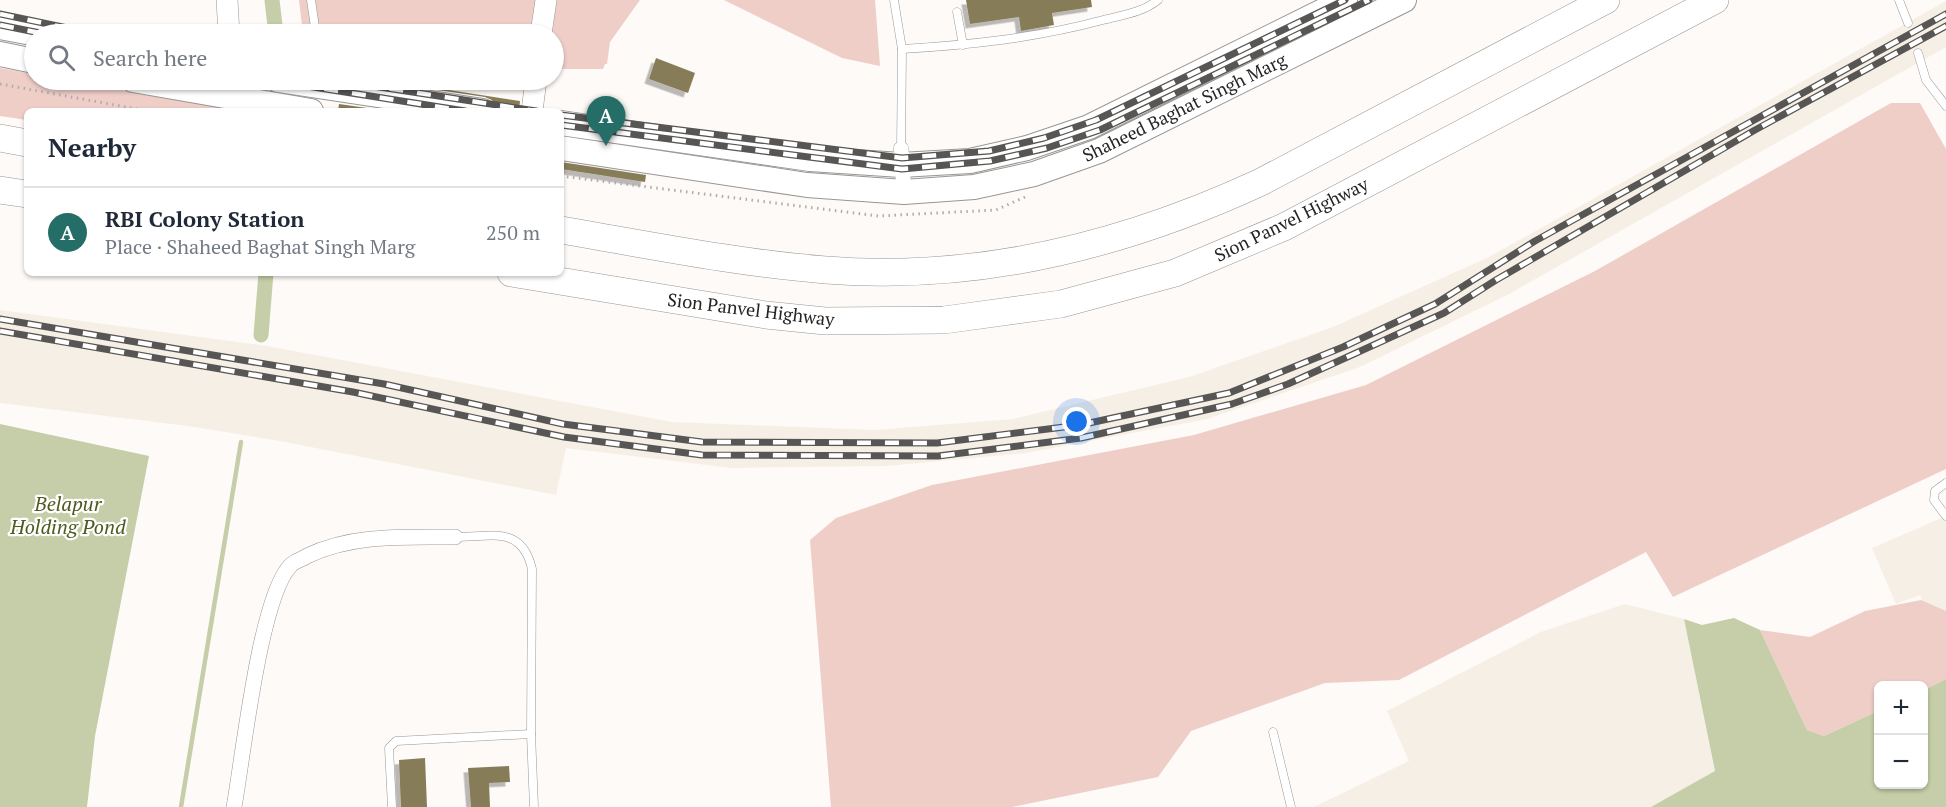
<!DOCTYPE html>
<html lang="en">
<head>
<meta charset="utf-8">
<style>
  :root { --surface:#fff; --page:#f6f6f7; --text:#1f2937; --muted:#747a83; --line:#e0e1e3; --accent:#256e67 }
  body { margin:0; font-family:"PT Serif",serif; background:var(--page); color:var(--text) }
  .controls { position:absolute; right:18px; bottom:18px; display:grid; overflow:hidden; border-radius:9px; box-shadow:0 2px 4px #0004 }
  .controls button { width:54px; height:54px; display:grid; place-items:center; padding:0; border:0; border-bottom:2px solid var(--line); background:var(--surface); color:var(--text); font:30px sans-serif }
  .you { position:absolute; left:1077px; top:422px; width:21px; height:21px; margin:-15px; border:4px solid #fff; border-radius:50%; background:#1a73e8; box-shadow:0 0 0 9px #1a73e833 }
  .badge { display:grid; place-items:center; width:39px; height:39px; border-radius:50%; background:var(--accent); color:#fff; font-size:20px; font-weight:700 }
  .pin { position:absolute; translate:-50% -50px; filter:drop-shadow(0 2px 3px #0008) }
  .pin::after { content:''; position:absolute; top:32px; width:21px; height:18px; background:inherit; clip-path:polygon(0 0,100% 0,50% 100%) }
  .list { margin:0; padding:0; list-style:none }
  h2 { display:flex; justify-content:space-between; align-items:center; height:78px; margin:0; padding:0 24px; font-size:26px }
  h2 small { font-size:20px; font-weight:400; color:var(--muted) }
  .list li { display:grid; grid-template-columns:39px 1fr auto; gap:18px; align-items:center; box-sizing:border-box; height:90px; padding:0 24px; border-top:2px solid var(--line) }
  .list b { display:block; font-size:22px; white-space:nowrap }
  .list p { margin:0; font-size:20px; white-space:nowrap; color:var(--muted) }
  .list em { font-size:20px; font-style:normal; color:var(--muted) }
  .icon { flex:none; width:33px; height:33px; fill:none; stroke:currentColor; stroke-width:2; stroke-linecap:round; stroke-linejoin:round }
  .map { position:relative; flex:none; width:1946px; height:807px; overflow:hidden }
  .search { position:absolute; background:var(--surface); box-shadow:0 2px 4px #0004; left:24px; top:24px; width:540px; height:66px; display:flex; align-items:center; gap:15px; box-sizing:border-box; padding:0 21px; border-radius:33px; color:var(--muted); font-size:22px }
  .panel { position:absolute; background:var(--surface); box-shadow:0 2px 4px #0004; left:24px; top:108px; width:540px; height:168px; border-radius:9px }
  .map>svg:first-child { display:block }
</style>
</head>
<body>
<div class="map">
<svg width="1946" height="807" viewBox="0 0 1946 807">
  <defs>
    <filter id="shadow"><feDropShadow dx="-4.5" dy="4.5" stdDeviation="0" flood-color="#0004"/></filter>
  </defs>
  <rect width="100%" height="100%" fill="#fdfaf7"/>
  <g fill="#f6efe5">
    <path d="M1946,1V47L1509,294L1360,367L1207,419L1026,453L887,466L732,468L566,448L556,495L280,441L188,426L0,403V310L267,346L672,422L875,430L1013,419L1189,377L1333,327L1489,257Z"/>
    <path d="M1946,516V653L1920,595L1896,604L1872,548Z"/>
    <path d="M1625,604L1684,619L1715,772L1651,807H1314L1409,761L1387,711L1541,632Z"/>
  </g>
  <g fill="#efcec8">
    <path d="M299,0H640L610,42L607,64H605L603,69H554V34H303Z"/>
    <path d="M724,0H875L880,66L842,58Z"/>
    <path d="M0,68L34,74V80H66L240,111H27V120L0,116Z"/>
    <path d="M1891,103H1920L1946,149V469L1673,597L1646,552L1399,680L1325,683L1191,731L1158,777L1012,807H831L810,540L836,518L932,485L1194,435L1366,385L1595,271Z"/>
    <path d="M1921,600L1946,611V679L1924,690V686H1878V711L1824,736L1807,730L1760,630L1810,637L1865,611Z"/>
  </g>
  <g fill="#c5cea8">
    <path d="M0,424L149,456L95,736L87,807H0Z"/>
    <path d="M1734,618L1760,630L1807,730L1824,736L1878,711V784H1924V690L1946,679V807H1651L1715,771L1684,619L1702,625Z"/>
  </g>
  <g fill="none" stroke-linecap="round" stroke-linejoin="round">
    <path stroke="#c5cea8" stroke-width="4.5" d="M181,807L241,442"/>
    <g stroke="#c5cea8" stroke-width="15">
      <path d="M272,0L276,34"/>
      <path d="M261,335L266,273"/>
    </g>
  </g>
  <g fill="#867d59" filter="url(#shadow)">
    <path d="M966,0H1091L1092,7L1052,13L1054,25L1021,31L1019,17L970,24Z"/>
    <path d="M656,58L695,73L688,93L649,79Z"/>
    <path d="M370,80H385L520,101L519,111H497L492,100L485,97Z"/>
    <path d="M339,104L388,111H338Z"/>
    <path d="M561,162L646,175L645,182L561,169Z"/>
    <path d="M425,758L427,807H401L399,760Z"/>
    <path d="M509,766L510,782L489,783L490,807H471L468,768Z"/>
  </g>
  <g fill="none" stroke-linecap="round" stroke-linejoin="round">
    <g stroke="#999794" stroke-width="9">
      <g id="lane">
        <path d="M311,0L316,34"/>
        <path d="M894,0L902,49L901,149"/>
        <path d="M1899,0L1908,23"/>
        <path d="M957,12L963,45"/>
        <path d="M902,49C970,45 1036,38 1103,20C1122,15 1142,13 1158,0"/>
        <path d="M1918,53L1926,80L1946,106"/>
        <path d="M1946,483L1935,491L1934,500L1946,516"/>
        <path d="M455,537C491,537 522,525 532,569L531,734L534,807"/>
        <path d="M1273,732L1291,807"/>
        <path d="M392,807L389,748L396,741L531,734"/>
      </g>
    </g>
    <g stroke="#999794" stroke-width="16">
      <g id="street">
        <path d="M901,149L904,192"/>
        <path d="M234,807C243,758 260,595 291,565C295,561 303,559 307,556C352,534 405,537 455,537"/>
      </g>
    </g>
    <g stroke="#999794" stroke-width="22">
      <g id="secondary">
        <path d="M227,0L229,34"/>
        <path d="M541,34L546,0"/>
        <path d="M532,111L536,80"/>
      </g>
    </g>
    <g stroke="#999794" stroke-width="26">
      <g id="primary">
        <path d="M0,27L37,34"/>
        <path d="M0,54L34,61"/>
        <path d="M133,80L311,111"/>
        <path d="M278,80L483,111"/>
        <path d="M561,123L810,159L901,165L970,161L1027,148L1089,127L1345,0"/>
        <path d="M561,148L807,185L904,192L974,187L1034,174L1099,151L1404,0"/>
      </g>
    </g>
    <g stroke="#999794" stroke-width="28">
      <g id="highway">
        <path d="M0,138L27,143"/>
        <path d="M0,190L27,194"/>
        <path d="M561,230C649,245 737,263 826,270C977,282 1125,245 1261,182L1606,0"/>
        <path d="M511,273L766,315L825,321L944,320L1061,304L1175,273L1284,227L1715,0"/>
      </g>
    </g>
    <g stroke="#afadab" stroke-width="3" stroke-dasharray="1.5 4.5" stroke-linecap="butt">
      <path d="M0,84L148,111"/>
      <path d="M561,176L878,216L996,210L1025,197"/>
    </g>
    <use href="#lane" stroke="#fff" stroke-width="8"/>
    <use href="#street" stroke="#fff" stroke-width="15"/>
    <use href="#secondary" stroke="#fff" stroke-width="21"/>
    <use href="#primary" stroke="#fff" stroke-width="24"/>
    <use href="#highway" stroke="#fff" stroke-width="27"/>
    <g stroke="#575654" stroke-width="7">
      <g id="rail">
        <path d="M0,14L96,34"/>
        <path d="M0,25L45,34"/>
        <path d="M269,80L465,111"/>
        <path d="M334,80L536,111"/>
        <path d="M561,115L902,158L989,151L1044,138L1096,120L1345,0"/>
        <path d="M561,125L902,169L990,161L1047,148L1100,130L1369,0"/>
        <path d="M0,319L384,384L563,424L702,442L937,443L1080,425L1229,393L1343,347L1435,304L1535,241L1946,14"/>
        <path d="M0,331L353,392L564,437L702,455L938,456L1081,438L1232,404L1288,384L1444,313L1496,280L1755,130L1946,26"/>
      </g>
    </g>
    <use href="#rail" stroke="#fff" stroke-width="4.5" stroke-dasharray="14" stroke-linecap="butt"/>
  </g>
  <g text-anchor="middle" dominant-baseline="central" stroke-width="4.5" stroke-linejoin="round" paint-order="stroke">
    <g font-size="18" fill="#252423" stroke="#fff">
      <text transform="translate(1184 107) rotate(-26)">Shaheed Baghat Singh Marg</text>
      <text transform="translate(1291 219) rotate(-26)">Sion Panvel Highway</text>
      <text transform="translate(751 309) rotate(7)">Sion Panvel Highway</text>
    </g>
    <g font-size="20" font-style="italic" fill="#4f5a1f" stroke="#fff">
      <text x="68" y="503">Belapur<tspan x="68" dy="23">Holding Pond</tspan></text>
    </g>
  </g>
</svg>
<div class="controls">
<button>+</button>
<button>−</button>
</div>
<div class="you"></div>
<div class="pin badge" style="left:606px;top:146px">A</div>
<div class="search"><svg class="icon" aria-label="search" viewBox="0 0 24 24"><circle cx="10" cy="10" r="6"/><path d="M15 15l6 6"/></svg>Search here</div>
<section class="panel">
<h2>Nearby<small></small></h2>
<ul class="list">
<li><span class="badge">A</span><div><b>RBI Colony Station</b><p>Place · Shaheed Baghat Singh Marg</p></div><em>250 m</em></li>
</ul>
</section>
</div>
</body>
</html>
